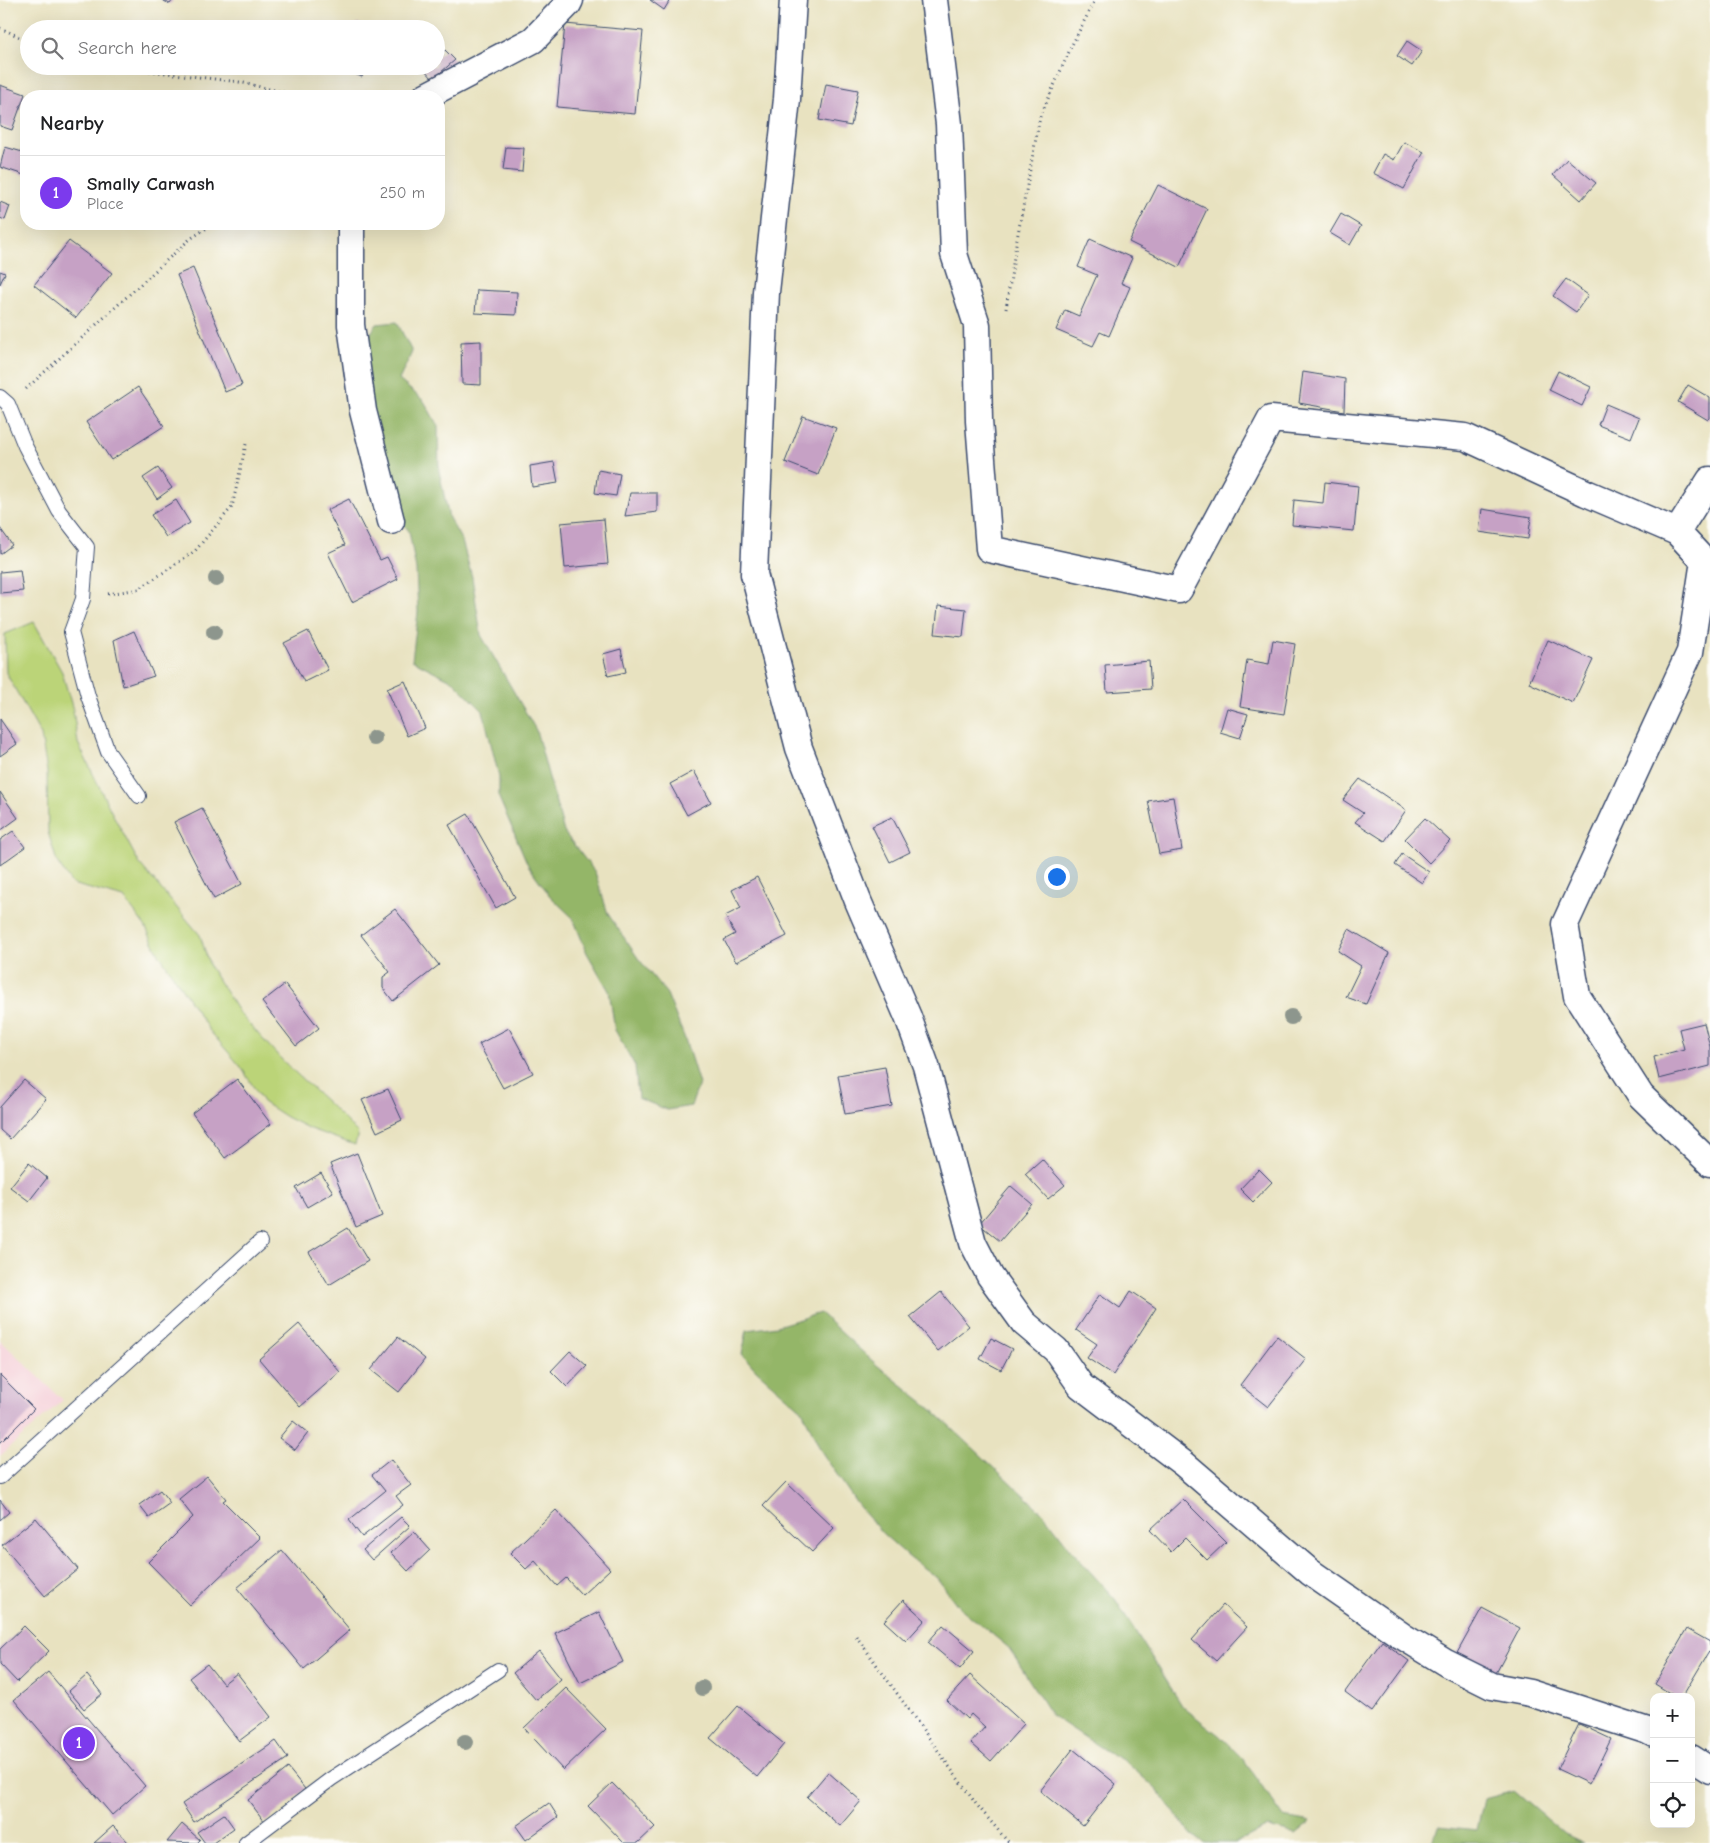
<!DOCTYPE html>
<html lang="en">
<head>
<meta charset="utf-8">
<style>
	body { margin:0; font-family:"Comic Neue",sans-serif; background:#f6f6f6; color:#202124 }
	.controls { position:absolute; right:15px; bottom:15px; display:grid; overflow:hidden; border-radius:10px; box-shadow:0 5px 20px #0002 }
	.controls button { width:45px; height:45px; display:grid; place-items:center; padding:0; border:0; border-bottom:1px solid #e0e0e0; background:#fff; color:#202124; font:25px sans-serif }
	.you { position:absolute; left:1056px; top:876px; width:18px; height:18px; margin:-12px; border:4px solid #fff; border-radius:50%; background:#1a73e8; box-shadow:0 0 0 8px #1a73e833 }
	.badge { display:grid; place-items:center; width:32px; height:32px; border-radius:50%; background:#7c3aed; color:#fff; font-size:16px; font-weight:700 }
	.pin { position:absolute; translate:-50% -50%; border:2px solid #fff; box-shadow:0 1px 5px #0006 }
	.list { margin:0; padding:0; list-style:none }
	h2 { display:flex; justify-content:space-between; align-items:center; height:65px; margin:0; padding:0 20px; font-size:21px }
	h2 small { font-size:16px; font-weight:400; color:#757577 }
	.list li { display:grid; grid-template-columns:32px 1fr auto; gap:15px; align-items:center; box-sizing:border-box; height:75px; padding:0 20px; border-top:1px solid #e0e0e0 }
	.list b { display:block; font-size:19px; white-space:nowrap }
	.list p { margin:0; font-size:16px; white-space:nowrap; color:#757577 }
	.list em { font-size:16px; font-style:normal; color:#757577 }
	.icon { flex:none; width:28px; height:28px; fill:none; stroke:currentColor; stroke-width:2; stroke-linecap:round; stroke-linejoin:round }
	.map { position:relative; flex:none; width:1710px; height:1843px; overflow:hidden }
	.search { position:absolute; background:#fff; box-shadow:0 5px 20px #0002; left:20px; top:20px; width:425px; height:55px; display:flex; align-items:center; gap:12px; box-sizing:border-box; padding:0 18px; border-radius:28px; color:#757577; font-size:19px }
	.panel { position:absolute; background:#fff; box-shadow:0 5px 20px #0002; left:20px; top:90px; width:425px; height:140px; border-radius:20px }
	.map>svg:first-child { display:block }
	.built { fill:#f5cfd9 }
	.green { fill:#bbd478; stroke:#6b826b }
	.forest { fill:#94b668; stroke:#587263 }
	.building { fill:#c6a1c5 }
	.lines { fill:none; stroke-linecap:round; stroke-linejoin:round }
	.lane-casing { stroke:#3a4a6d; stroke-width:16 }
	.street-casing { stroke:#3a4a6d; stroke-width:29 }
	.path { stroke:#3a4a6d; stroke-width:3; stroke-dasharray:1 4; stroke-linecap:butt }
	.lane { stroke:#fff; stroke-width:14 }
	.street { stroke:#fff; stroke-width:26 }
	.tree { fill:#8d968d }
</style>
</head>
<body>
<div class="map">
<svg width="1710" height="1843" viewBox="0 0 1710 1843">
	<rect width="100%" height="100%" fill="#fdfcf7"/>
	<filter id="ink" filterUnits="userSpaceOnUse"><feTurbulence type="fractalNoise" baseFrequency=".02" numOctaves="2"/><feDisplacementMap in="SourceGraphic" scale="10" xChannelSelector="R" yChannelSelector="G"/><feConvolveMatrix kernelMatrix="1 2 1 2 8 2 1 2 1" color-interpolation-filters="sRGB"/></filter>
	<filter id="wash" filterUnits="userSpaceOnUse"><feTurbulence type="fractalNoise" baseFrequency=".0096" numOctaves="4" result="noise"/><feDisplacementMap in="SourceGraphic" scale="20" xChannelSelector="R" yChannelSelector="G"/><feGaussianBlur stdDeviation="1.12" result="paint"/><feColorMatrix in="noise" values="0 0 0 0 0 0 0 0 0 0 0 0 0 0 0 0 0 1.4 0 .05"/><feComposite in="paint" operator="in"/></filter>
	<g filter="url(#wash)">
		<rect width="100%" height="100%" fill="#e8e2c0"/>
		<!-- built -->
		<path class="built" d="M0,1340L63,1400L0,1456Z"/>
		<!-- green -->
		<path class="green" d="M34,622L62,672L73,710L78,743L111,811L139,863L200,935L210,967L239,1013L283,1061L331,1106L358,1133L355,1145L310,1129L286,1117L263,1102L241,1067L209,1030L159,954L145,926L124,898L72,884L57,862L48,832L47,771L41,735L6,673L5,634Z"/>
		<!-- forest -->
		<path class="forest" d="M397,322L412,352L399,380L424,401L438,426L439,471L449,518L462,541L472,577L481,635L536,730L564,832L595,872L608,914L638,958L667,994L685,1039L699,1084L691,1106L667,1110L638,1098L635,1066L615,1030L609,991L587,953L573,918L550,896L528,865L499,798V777L483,711L453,681L412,660L418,612L416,570L409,531L387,505L356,354L377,324Z
			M820,1313L878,1366L926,1404L1044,1514L1077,1557L1115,1599L1183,1707L1220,1736L1242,1758L1284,1817L1311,1822L1296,1834L1268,1827L1234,1843H1205L1192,1835L1157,1790L1126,1762L1104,1750L1051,1715L1009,1648L958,1606L937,1578L910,1558L882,1533L857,1504L821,1451L802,1410L756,1370L742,1354L747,1330L777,1326Z
			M1514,1791L1565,1834L1584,1843H1433L1438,1826L1477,1830L1484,1799Z"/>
		<g id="blocks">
			<!-- building -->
			<path class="building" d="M162,0H173L170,4Z
				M650,0H670L664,10Z
				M357,23L371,28V29H355Z
				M565,24L643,31L635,114L557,107Z
				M1407,41L1422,51L1412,66L1397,56Z
				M445,50L455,60L433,79L424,69L427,66H436V58Z
				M340,66H366L362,77L340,68Z
				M826,84L858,90L851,126L819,120Z
				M0,85L25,94L12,130L0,126Z
				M1404,142L1424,152L1404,189L1373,173L1383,154L1394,160Z
				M5,147L26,153V166L24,175L0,167Z
				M506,147L524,148L522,172L503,170Z
				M1567,159L1596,183L1581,200L1553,175Z
				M1158,185L1207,209L1179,267L1129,242Z
				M0,202L10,206L5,220L0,218Z
				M1341,214L1361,226L1350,245L1330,233Z
				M1090,239L1132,258L1121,283L1130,287L1109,336L1100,332L1093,346L1056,330L1065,310L1079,316L1097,275L1078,267Z
				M69,241L112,273L76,318L34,285Z
				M193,268L242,385L225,392L177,275Z
				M0,271L5,273L0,284Z
				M1566,279L1588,295L1576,312L1553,296Z
				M477,290L517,292L516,315L475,313Z
				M481,341V385L462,384L461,342Z
				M1558,371L1591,387L1582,406L1549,390Z
				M1303,372L1345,379L1344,411L1299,403Z
				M1688,385L1710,398V418L1708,420L1678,402Z
				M138,387L164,426L111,460L86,422Z
				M1606,404L1639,418L1631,438L1598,425Z
				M803,416L836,428L818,475L785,462Z
				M554,462L558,483L532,487L530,466Z
				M158,468L172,488L157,499L143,478Z
				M598,470L620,474L616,496L595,493Z
				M1325,482L1358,486L1354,531L1292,525L1294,500L1323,503Z
				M630,493H657V512L625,516Z
				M349,499L380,560L387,557L398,579L352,602L328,553L345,545L327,510Z
				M176,500L190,523L166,537L151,515Z
				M1482,509L1531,517L1528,539L1479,532Z
				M604,519L608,564L565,568L561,523Z
				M0,528L12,545L0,554Z
				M20,570L23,591L0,593V572Z
				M938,606L966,609L963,637L935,634Z
				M134,631L154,676L123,686L114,640Z
				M308,631L328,670L304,682L284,643Z
				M1273,640L1295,644L1284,714L1240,707L1247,660L1269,664Z
				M1548,640L1593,660L1573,703L1529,683Z
				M621,649L626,672L608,676L603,654Z
				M1149,661L1151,689L1107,692L1105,665Z
				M405,681L425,728L407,736L387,689Z
				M1227,708L1248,714L1240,738L1220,732Z
				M0,719L17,744L0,756Z
				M694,771L711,802L687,815L670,784Z
				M1360,779L1406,810L1385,841L1355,822L1363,813L1343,800Z
				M0,792L18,818L0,831Z
				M1173,797L1182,850L1159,854L1148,801Z
				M202,808L242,884L214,899L174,822Z
				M468,814L515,897L496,908L449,825Z
				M892,817L910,852L890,862L872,826Z
				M1425,818L1450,841L1429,863L1405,839Z
				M13,831L25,847L0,865V840Z
				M1402,854L1429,872L1422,883L1395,865Z
				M757,877L787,936L736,962L724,940L735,934L725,916L741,908L732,890Z
				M395,909L439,965L393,1001L383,988V977L390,972L361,935Z
				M1349,929L1389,953L1366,1004L1346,997L1361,966L1338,951Z
				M285,984L319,1028L296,1046L262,1002Z
				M1704,1023L1710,1047V1066L1659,1079L1654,1057L1684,1049L1679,1029Z
				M509,1028L533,1073L503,1088L479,1044Z
				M885,1067L892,1106L845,1114L838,1075Z
				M237,1079L271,1124L225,1158L192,1113Z
				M24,1080L46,1099L10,1139L0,1130V1107Z
				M388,1089L402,1120L377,1132L362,1100Z
				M357,1153L382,1216L356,1227L330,1164Z
				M1042,1159L1065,1185L1048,1199L1025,1174Z
				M29,1163L47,1178L29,1201L10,1187Z
				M1259,1169L1272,1182L1253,1202L1240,1189Z
				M321,1173L333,1192L307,1207L296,1188Z
				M1011,1186L1032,1204L1000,1241L979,1224Z
				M348,1228L368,1261L329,1285L309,1252Z
				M1131,1291L1156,1308L1113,1375L1087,1358L1097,1344L1076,1330L1100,1294L1120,1308Z
				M941,1292L969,1326L938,1351L910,1317Z
				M299,1324L340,1372L300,1407L259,1359Z
				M1277,1336L1306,1359L1268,1407L1240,1385Z
				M398,1337L425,1359L399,1392L371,1370Z
				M991,1338L1012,1349L1001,1370L980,1359Z
				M570,1351L587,1366L567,1387L551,1371Z
				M0,1375L34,1409L0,1443Z
				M293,1421L308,1433L295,1450L279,1438Z
				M391,1460L411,1485L396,1496L403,1505L362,1537L349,1520L385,1491L372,1475Z
				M207,1476L226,1499L223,1501L260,1538L190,1605L148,1562L193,1517L179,1499Z
				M786,1482L834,1528L812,1552L763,1506Z
				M160,1490L170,1503L149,1518L139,1505Z
				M1183,1499L1226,1542L1207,1560L1185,1538L1171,1552L1150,1530Z
				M0,1500L9,1512L0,1520Z
				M556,1510L610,1569L582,1595L566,1578L557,1586L535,1561L526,1569L510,1553Z
				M401,1517L410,1526L372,1560L363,1550Z
				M36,1518L78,1569L45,1596L2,1545Z
				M414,1532L430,1550L408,1571L391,1553Z
				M282,1550L350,1630L304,1669L237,1588Z
				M903,1600L925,1620L906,1641L884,1621Z
				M1223,1605L1247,1627L1216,1661L1192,1640Z
				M1482,1608L1520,1628L1495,1675L1456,1655Z
				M599,1612L623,1662L580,1683L555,1633Z
				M943,1625L974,1651L960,1669L928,1642Z
				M24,1626L49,1651L17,1682L0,1664V1649Z
				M1687,1629L1710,1642V1650L1682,1697H1676L1655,1684Z
				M1382,1641L1409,1661L1372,1712L1345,1692Z
				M539,1651L561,1679L536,1700L513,1673Z
				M207,1664L223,1684L237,1673L271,1717L239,1741L189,1678Z
				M48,1672L145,1786L112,1815L14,1700Z
				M87,1675L102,1694L84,1709L69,1691Z
				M970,1675L1024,1724L991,1761L971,1743L985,1727L971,1714L967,1719L947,1700Z
				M566,1688L606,1729L563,1770L524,1728Z
				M738,1706L784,1744L757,1777L710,1738Z
				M1579,1724L1611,1739L1589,1784L1557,1769Z
				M276,1741L288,1758L194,1822L182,1804Z
				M1073,1749L1116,1784L1083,1826L1040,1791Z
				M288,1768L305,1789L265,1822L248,1800Z
				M828,1772L861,1801L840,1826L807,1797Z
				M612,1783L655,1827L638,1843H624L588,1806Z
				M549,1803L558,1817L526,1840L516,1826Z
				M224,1814L234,1828L213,1843H205L197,1832Z
				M182,1824L200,1840L197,1843L167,1842Z
				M113,1826L129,1843H94Z"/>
		</g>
	</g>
	<g filter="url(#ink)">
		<use href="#blocks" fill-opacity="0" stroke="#3a4a6d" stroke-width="1"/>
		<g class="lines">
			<defs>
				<path id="lane" d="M0,397L8,404L25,446L59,511L87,547L83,599L71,632L88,696L108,752L139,796
					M0,1477L260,1242
					M246,1843L331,1779L498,1670"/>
				<path id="street" d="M793,0L787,99L766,292L754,574L799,748L858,901L908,1017L926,1066L973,1243L990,1276L1024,1323L1056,1350L1081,1386L1184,1464L1310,1572L1402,1636L1446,1663L1492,1686L1530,1693L1648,1731L1654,1734
					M934,0L949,124L954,254L977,325L979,421L989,549L1179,590L1271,419L1465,437L1586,493L1677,532L1704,561L1690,652L1565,924L1577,996L1641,1096L1710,1163
					M426,96L533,40L568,4L570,0
					M351,224V325L363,411L391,521
					M1677,532L1710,480
					M1691,1758L1710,1770"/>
			</defs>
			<!-- lane casing -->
			<use href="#lane" class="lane-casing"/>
			<!-- street casing -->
			<use href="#street" class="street-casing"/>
			<!-- path -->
			<path class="path" d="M0,28L29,41
				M125,66L142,70L239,82L300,96
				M1006,309L1016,244L1040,117L1072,45L1095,0
				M26,389L190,239L213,224
				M108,594L139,589L195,551L232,507L246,444
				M856,1636L976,1804L1009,1843"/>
			<!-- lane -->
			<use href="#lane" class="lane"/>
			<!-- street -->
			<use href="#street" class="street"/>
		</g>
		<!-- trees -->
		<g class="tree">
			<circle cx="216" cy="579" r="8"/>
			<circle cx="214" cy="632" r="8"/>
			<circle cx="374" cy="738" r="8"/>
			<circle cx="1291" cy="1017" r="8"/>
			<circle cx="702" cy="1688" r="8"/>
			<circle cx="465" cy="1742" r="8"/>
		</g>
	</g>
</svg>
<div class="controls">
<button>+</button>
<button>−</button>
<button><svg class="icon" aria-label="locate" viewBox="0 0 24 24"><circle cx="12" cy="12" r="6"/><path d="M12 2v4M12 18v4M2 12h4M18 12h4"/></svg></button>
</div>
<div class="you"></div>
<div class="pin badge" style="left:79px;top:1743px">1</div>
<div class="search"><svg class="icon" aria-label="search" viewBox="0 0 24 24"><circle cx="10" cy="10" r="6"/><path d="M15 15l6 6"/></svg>Search here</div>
<section class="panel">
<h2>Nearby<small></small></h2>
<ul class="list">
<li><span class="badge">1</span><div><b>Smally Carwash</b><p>Place</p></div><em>250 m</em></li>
</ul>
</section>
</div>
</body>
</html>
